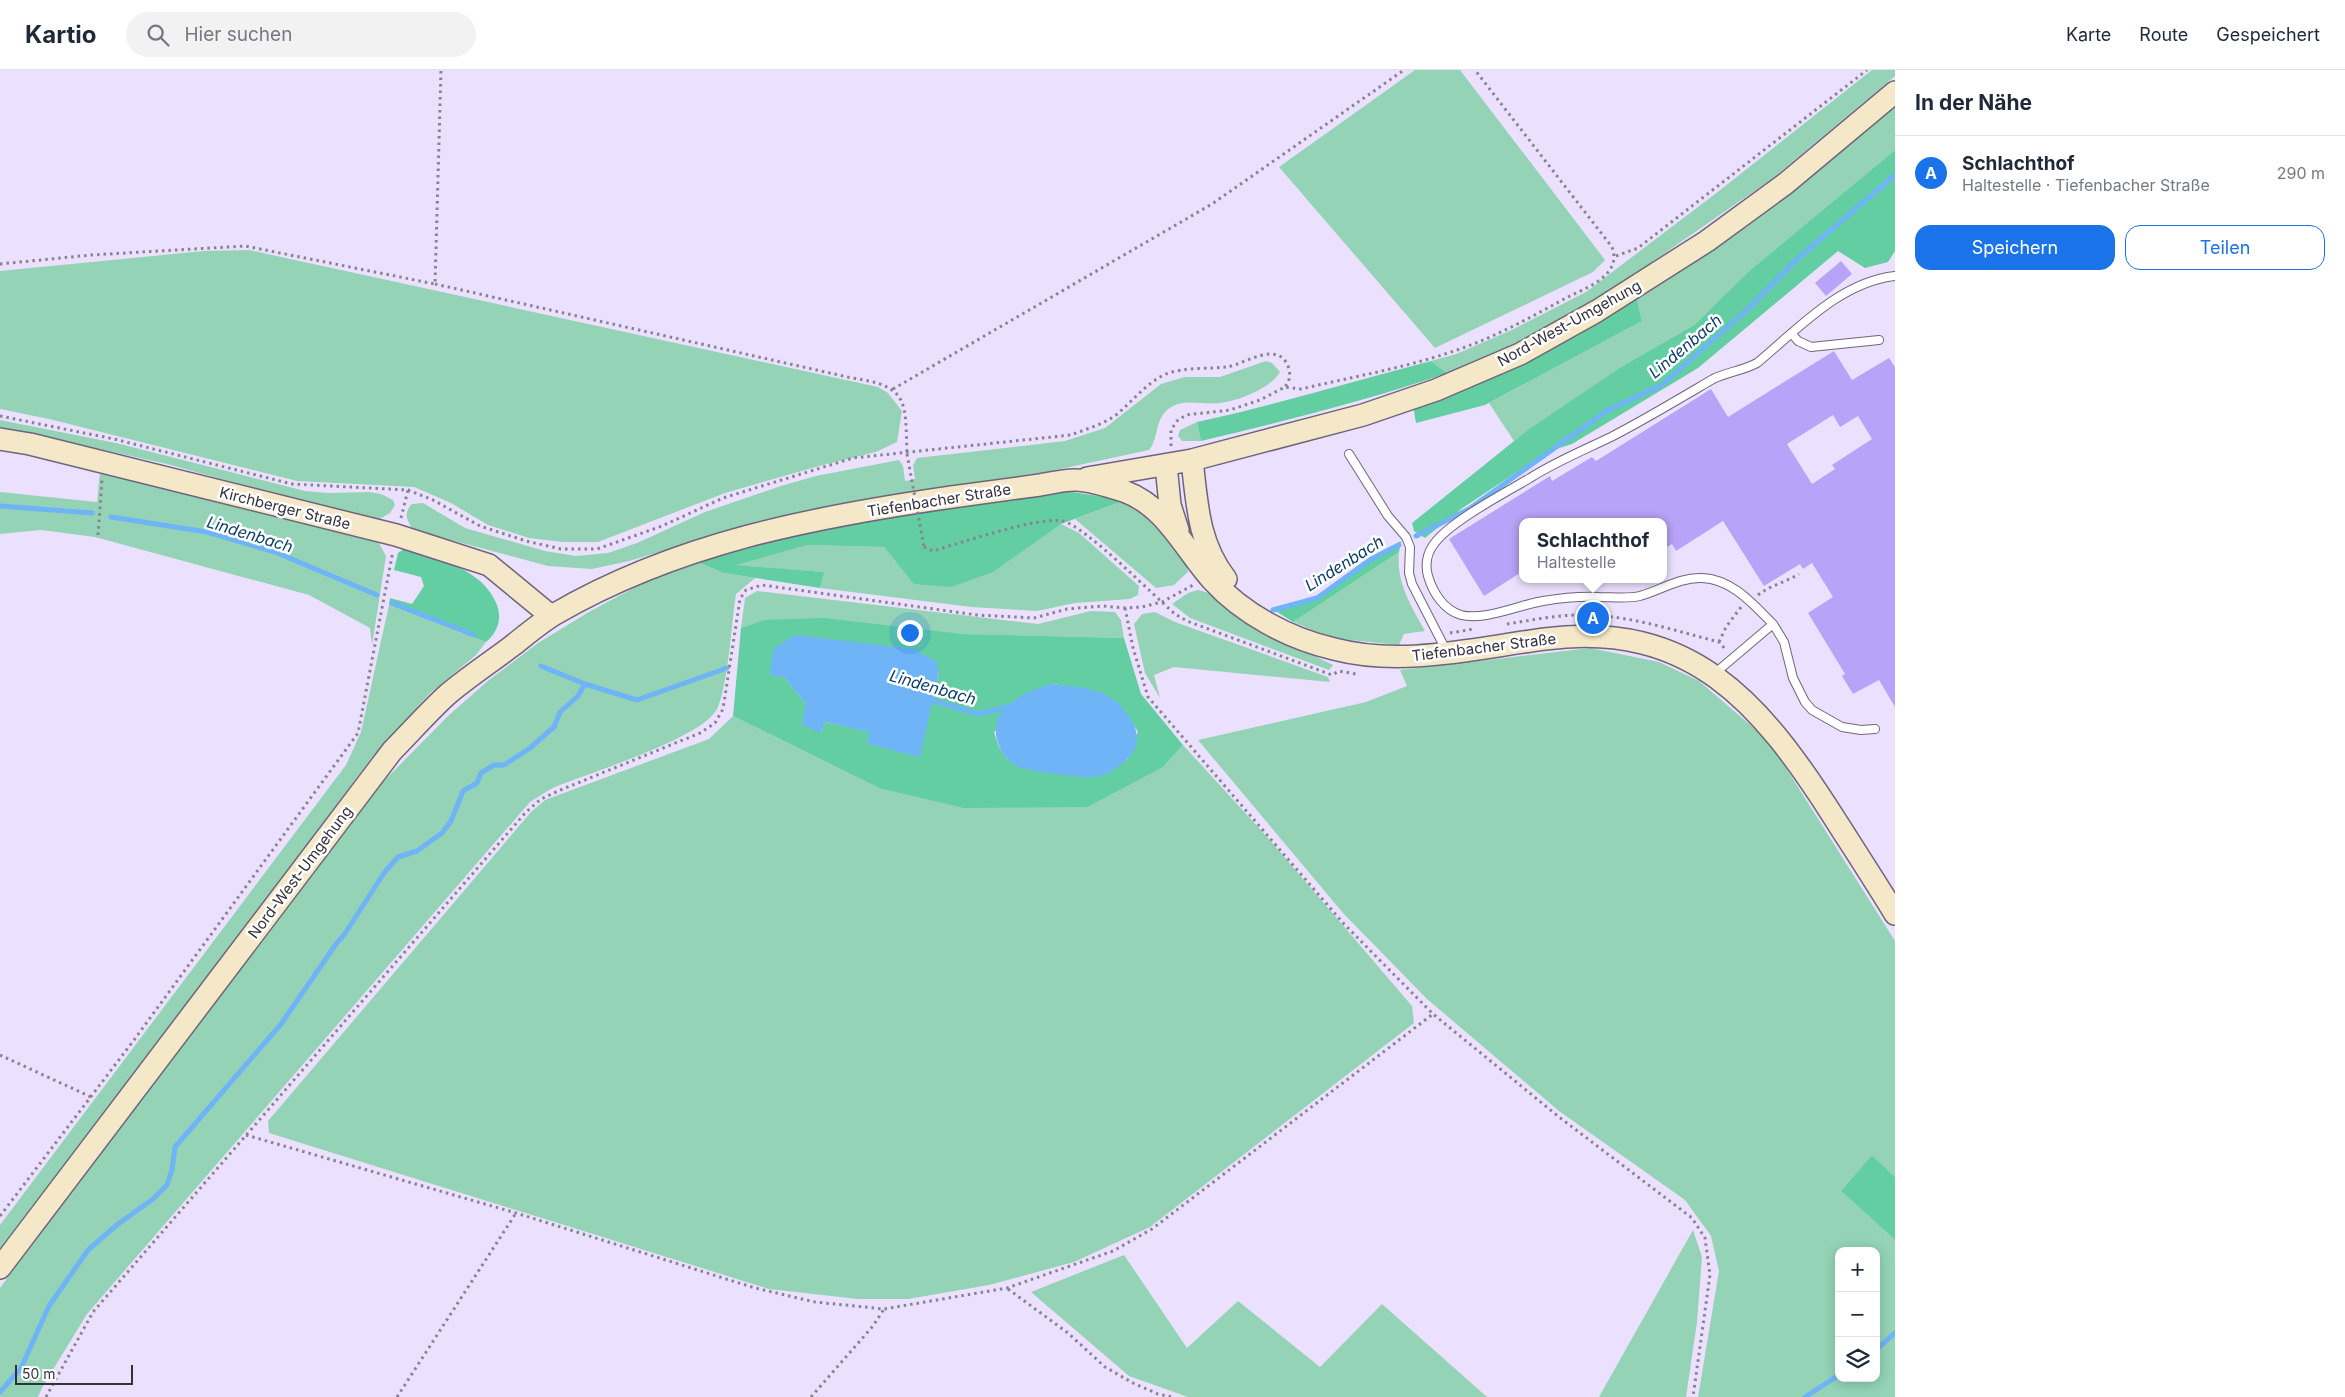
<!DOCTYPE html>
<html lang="de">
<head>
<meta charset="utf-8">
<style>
	body { margin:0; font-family:Inter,sans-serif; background:#f2f2f3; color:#1f2937 }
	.controls { position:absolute; right:15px; bottom:15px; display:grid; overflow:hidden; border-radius:10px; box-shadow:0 2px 12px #0003 }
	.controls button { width:45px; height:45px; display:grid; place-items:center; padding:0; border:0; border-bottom:1px solid #e0e1e3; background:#fff; color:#1f2937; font:25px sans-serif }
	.scale { position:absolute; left:15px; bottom:12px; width:118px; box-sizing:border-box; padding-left:5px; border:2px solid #34303b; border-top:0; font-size:14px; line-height:18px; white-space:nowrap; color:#34303b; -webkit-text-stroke:4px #fff; paint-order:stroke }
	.you { position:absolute; left:909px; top:562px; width:18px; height:18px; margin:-12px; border:4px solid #fff; border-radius:50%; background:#1a73e8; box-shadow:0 0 0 8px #1a73e833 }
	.badge { display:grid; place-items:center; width:32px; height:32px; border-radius:50%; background:#1a73e8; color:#fff; font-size:16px; font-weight:700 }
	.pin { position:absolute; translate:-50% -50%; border:2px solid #fff; box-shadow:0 1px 5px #0006 }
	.popup { position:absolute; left:1519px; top:448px; width:148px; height:65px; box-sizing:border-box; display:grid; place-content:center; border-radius:10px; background:#fff; filter:drop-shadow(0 1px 4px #0005); font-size:16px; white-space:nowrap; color:#747a83 }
	.popup b { font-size:19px; color:#1f2937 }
	.popup::after { content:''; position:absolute; left:50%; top:100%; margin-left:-10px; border:10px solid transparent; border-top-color:#fff }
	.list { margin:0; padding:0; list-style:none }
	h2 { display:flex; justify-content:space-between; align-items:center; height:65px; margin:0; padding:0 20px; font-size:21px }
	h2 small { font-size:16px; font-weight:400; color:#747a83 }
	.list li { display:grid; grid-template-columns:32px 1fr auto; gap:15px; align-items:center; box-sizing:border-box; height:75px; padding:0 20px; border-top:1px solid #e0e1e3 }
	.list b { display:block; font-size:19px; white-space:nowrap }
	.list p { margin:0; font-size:16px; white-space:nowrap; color:#747a83 }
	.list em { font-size:16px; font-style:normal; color:#747a83 }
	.actions { display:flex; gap:10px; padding:15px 20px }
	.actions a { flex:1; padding:11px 0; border:1px solid #1a73e8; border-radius:15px; text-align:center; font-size:18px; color:#1a73e8 }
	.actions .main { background:#1a73e8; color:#fff }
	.icon { flex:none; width:28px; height:28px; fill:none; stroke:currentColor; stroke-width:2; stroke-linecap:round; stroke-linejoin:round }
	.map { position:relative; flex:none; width:1895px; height:1327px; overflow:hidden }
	header { display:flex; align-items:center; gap:30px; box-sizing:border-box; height:70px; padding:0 25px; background:#fff; border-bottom:1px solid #e0e1e3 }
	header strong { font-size:24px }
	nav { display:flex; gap:28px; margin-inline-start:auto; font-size:18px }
	.search { width:350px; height:45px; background:#f2f2f3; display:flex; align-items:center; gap:12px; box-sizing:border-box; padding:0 18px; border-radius:28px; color:#747a83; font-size:19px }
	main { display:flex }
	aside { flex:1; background:#fff }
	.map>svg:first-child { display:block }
	.green { fill:#94d3b6; fill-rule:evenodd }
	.forest { fill:#62cea2; fill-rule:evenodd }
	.water { fill:#6eb4f6 }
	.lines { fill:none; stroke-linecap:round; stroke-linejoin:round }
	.stream { stroke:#6eb4f6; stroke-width:5 }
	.building { fill:#b7a3f7; fill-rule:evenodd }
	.lane-casing { stroke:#6e657d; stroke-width:10 }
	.secondary-casing { stroke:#6e657d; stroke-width:24 }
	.path { stroke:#888295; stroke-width:3; stroke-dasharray:2.5 4; stroke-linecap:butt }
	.lane { stroke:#fff; stroke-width:8 }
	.secondary { stroke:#f5e8c8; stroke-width:21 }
	.path-bridge { stroke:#888295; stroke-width:3; stroke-dasharray:2.5 4; stroke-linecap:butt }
	.labels { text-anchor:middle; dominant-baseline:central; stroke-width:5; stroke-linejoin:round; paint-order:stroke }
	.street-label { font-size:15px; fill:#34303b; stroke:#fff }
	.water-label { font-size:16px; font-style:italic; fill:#083e68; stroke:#fff }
</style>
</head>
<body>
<header>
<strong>Kartio</strong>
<div class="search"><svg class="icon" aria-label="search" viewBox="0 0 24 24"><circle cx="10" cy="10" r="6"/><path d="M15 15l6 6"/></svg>Hier suchen</div>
<nav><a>Karte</a><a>Route</a><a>Gespeichert</a></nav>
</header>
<main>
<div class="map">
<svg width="1895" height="1327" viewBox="0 0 1895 1327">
	<rect width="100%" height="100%" fill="#ebe1fe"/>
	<!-- green -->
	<path class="green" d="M1415,0H1460L1605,190L1593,202L1435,278L1279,97Z
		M1872,0H1895V6L1773,108L1590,235L1511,276L1447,303L1431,291L1456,284L1512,260L1586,222L1719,121Z
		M1895,34V80L1748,202L1694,255L1621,297L1514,371L1489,333L1642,251L1636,226Z
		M249,180L878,317L888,323L902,341L897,372L876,382L819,396L725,423L598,472H563L529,468L488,455L451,433L414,417L297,411L49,349L0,339V201L204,181Z
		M1266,291L1272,293L1280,302C1271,318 1239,331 1220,333C1201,336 1181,326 1165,342C1155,353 1158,370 1149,380L1023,407L775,448L629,491L592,499L548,496L413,460C407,450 403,443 412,434L423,433L465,458L545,481L576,486L608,483L637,473L705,442L781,416L816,406L899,390L903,396L905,411L915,409L913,395L917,388L1065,371L1105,358L1161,314L1185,307H1220Z
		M0,350L116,373L305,421L329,423L369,422L381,424L393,430L395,435L390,443L378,450L347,444L167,394L0,357Z
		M1197,352L1201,371H1182L1178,366L1180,360Z
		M100,402L379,473L386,486L372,575L370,558L309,525L95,467L41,460L0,464V422L97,432Z
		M1123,431L1146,441L1184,487L1188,502L1174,515L1156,518L1075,449Z
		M1061,454L1079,463L1139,516L1138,525L1130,529L1075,533L1037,541L971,537L820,518L823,502L734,495L808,475L884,477L914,513L1046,464Z
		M1399,482C1396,513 1411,535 1425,561L1404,564L1399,575L1332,568L1293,552Z
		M698,492L723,503L755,508L736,524C731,556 729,608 718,637C706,668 587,703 553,718C545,722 538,727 530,732L87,1244L43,1316L38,1327H0V1218L374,721L449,645L489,610L538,573L589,542L654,507Z
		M1198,520L1213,524L1298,578L1333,595L1329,600L1190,548L1172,534L1188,523Z
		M757,521L1038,554L1091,541L1115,542L1121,550L1124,568L963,564L763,550L741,558L745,528Z
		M389,535L486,572L476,585L429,624L372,687L0,1185V1155L346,695L361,662Z
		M1155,542L1175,552L1328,607L1330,612L1174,597L1154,605L1160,628L1145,603L1134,554L1142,544Z
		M1590,578L1659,592L1699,611L1769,671L1895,871V1107L1872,1085L1841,1121L1895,1170V1327H1698L1719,1201L1711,1166L1685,1130L1559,1041L1427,929L1343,843L1198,670L1366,632L1407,616L1400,600ZM1839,1181H1876V1308H1839Z
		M733,646L879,718L1163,697L1183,675L1268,768L1412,936L1414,953L1150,1157L1074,1192L989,1215L908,1229H858L769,1219L269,1063L268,1051L531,742L545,730L709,669Z
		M1693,1160L1702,1187L1697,1252L1686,1327H1599Z
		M1124,1185L1187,1278L1238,1231L1320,1297L1382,1234L1487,1327H1188L1129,1306L1031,1222Z"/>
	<!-- forest -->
	<path class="forest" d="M1895,80V181L1888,192L1865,198L1838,181L1698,298L1572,374L1547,382L1461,439L1425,468L1414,461L1412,453L1528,360L1621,297L1694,255L1748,202Z
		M1636,226L1642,251L1485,335L1416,353L1413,335Z
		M1431,291L1447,303C1366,331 1284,351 1201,371L1197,352C1276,335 1353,311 1431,291Z
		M1047,422H1072L1118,429L1123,431L1061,454L993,502L951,517L914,514L884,477L808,475L736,495L824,502L820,518L723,503L698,492L810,462L921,441Z
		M1401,471L1399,482L1293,552L1271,538L1316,527L1368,488Z
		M404,479C437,489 483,498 497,535C502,549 498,562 486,572L389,535L390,528L412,534L424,516L421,507L394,500L398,483Z
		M824,548L963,564L1124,568L1141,624L1183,675L1163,697L1087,737L964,738L879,718L733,646L741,558L763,550ZM939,603L932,630L868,673L870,662L826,652L820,663L806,634L784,607ZM1051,614C1095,620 1115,619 1138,662L1128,689L1108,703L1086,707L1007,689L999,677L994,662Z
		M1872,1085L1895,1107V1170L1841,1121Z"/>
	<!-- water -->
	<path class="water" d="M795,565L912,579L936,591L939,602L920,687L868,674L869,662L826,652L820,663L802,654L806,634L784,607L770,605L773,579Z
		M1051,614C1069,616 1089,617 1106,625C1115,629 1122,637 1128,645C1147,671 1134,688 1110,702C1104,706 1091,708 1084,707C1071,706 1026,701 1017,696C1008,692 1001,682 998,673C986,639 1024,622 1051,614Z"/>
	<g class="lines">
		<!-- stream -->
		<path class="stream" d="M0,436L92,443
			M111,447L207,462L275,482L377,525
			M1416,466L1469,439L1608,340L1662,315L1747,240L1795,191L1895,105
			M392,533L474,565
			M1273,540L1317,528L1370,490L1399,475
			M541,596L585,614L637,630L727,598
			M927,629L979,644L1007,637H1013
			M1876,1280L1895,1263
			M0,1322L21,1298L49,1236L88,1180L118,1154L153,1129L167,1115L172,1100L175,1077L281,954L336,874L344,865L384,803L398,787L417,781L442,763L451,751L463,721L477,713L481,703L494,695H504L530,678L554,657L560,642L578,626L585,614
			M1805,1327L1839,1305"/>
	</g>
	<!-- building -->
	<path class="building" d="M1841,191L1852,204L1826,226L1815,213Z
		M1834,281L1852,310L1889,288L1895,297V637L1879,610L1853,624L1842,606L1845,604L1808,543L1833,527L1812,493L1803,499L1800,494L1764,516L1723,451L1676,481L1672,474L1663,479V452H1523V501L1484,526L1449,469L1550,406L1552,411L1592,387L1596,391L1711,319L1728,347ZM1833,345L1840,357L1858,346L1872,369L1832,395L1835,399L1812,414L1787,374Z"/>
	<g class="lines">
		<defs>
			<path id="lane" d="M1792,264L1798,271L1811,277L1879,270
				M1349,384L1388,446L1406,467L1410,477L1409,503L1412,514L1447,582
				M1773,554L1784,572L1793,608L1805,632L1812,640L1842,657L1861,660L1875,659
				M1714,604L1773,554C1753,534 1732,509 1702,508C1680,507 1661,520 1640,526C1627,529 1613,527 1599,527C1580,526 1561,528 1543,531C1519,535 1484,551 1461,545C1444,540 1433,523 1428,506C1425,495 1427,483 1434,474C1449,452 1505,423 1530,408C1555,392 1584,380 1611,367C1646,349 1679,329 1713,309C1727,302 1742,301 1757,293C1797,260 1840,212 1895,206"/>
			<path id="secondary" d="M0,369L30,374L396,465L489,495L551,546
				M1192,390C1197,433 1198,473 1226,509
				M1166,395L1170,435L1178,460
				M1087,408L1192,390L1363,345L1436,320L1520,284L1597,241L1707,171L1785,114L1895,22
				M0,1198L392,681C411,662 428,642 448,624C468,607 491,592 512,576C526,565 540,553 555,544C677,473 813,447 952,427C981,423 1010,419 1040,415C1051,413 1063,410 1075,410C1091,410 1111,417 1126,422C1166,437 1185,480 1212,510C1243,544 1288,568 1334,579C1403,597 1476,578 1545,569C1691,550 1761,633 1833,746C1854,779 1875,811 1895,844"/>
		</defs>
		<!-- lane casing -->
		<use href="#lane" class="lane-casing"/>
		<!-- secondary casing -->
		<use href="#secondary" class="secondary-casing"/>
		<!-- path -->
		<path class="path" d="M1616,186L1638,178L1867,0
			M0,194L91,185L245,176L435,214L441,0
			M435,214L852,308C910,316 905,332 907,384
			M893,319L1212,134L1404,0
			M0,346L114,369L292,414L408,420L433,430L480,456L526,471L561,479H597L662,456L723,428L853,388L1071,365C1086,359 1102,355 1116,345C1133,331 1146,313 1166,304C1184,297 1207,299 1227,297C1245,294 1277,270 1288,296C1291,305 1290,310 1285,317
			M1171,376V360L1177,351L1186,345L1230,340L1260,330L1285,317L1301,319C1352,307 1404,298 1454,281C1493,268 1528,249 1564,229C1585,218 1623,206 1612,177L1475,0
			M401,448L408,420
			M98,465L102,410
			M924,477L933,481C960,473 1040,446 1063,451C1086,457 1153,525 1175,544L1187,551L1332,605L1339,601L1356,604
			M1758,525C1771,515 1786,512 1799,504
			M1125,538L1133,578L1148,627L1344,854L1433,944L1559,1047L1692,1148L1705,1168L1710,1205L1693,1327
			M1507,554C1533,550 1560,544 1587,545C1632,546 1676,561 1719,572L1726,580
			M1450,563L1474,559
			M1719,572L1726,557L1741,537
			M0,985L91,1027
			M246,1065L516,1143L755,1218L815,1232L884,1239L1007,1218L1113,1181L1152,1159L1433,944
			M0,1146L134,970L358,663L393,481
			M1008,1219L1068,1263L1105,1297L1133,1313L1158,1324L1172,1327
			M46,1327L93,1242L526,742L541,729L558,721L700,663L715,653L723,639L740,529L746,520L762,515L977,545L1034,548L1067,539L1103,536L1125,538L1142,537L1162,532L1195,514
			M397,1327L516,1143
			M811,1327L873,1256L884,1239"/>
		<!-- lane -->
		<use href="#lane" class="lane"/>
		<!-- secondary -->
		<use href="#secondary" class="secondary"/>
		<!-- path-bridge -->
		<path class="path-bridge" d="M907,384L924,477"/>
	</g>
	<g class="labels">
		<!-- street labels -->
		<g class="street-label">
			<text transform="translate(1569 253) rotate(-29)">Nord-West-Umgehung</text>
			<text transform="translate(939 430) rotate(-9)">Tiefenbacher Straße</text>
			<text transform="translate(285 438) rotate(14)">Kirchberger Straße</text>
			<text transform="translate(1484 577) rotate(-7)">Tiefenbacher Straße</text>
			<text transform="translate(300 802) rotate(-53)">Nord-West-Umgehung</text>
		</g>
		<!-- water labels -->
		<g class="water-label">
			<text transform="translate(1685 276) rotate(-40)">Lindenbach</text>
			<text transform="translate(250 464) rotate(17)">Lindenbach</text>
			<text transform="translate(1344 493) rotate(-32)">Lindenbach</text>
			<text transform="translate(933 617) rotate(16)">Lindenbach</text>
		</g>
	</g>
</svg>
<div class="controls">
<button>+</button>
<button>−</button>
<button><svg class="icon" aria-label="layers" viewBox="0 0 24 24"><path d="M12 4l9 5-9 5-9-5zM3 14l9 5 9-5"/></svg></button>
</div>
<div class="scale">50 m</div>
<div class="you"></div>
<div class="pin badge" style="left:1593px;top:548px">A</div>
<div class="popup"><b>Schlachthof</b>Haltestelle</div>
</div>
<aside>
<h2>In der Nähe<small></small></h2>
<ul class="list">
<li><span class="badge">A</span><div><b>Schlachthof</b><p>Haltestelle · Tiefenbacher Straße</p></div><em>290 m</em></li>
</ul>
<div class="actions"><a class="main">Speichern</a><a>Teilen</a></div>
</aside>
</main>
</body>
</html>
